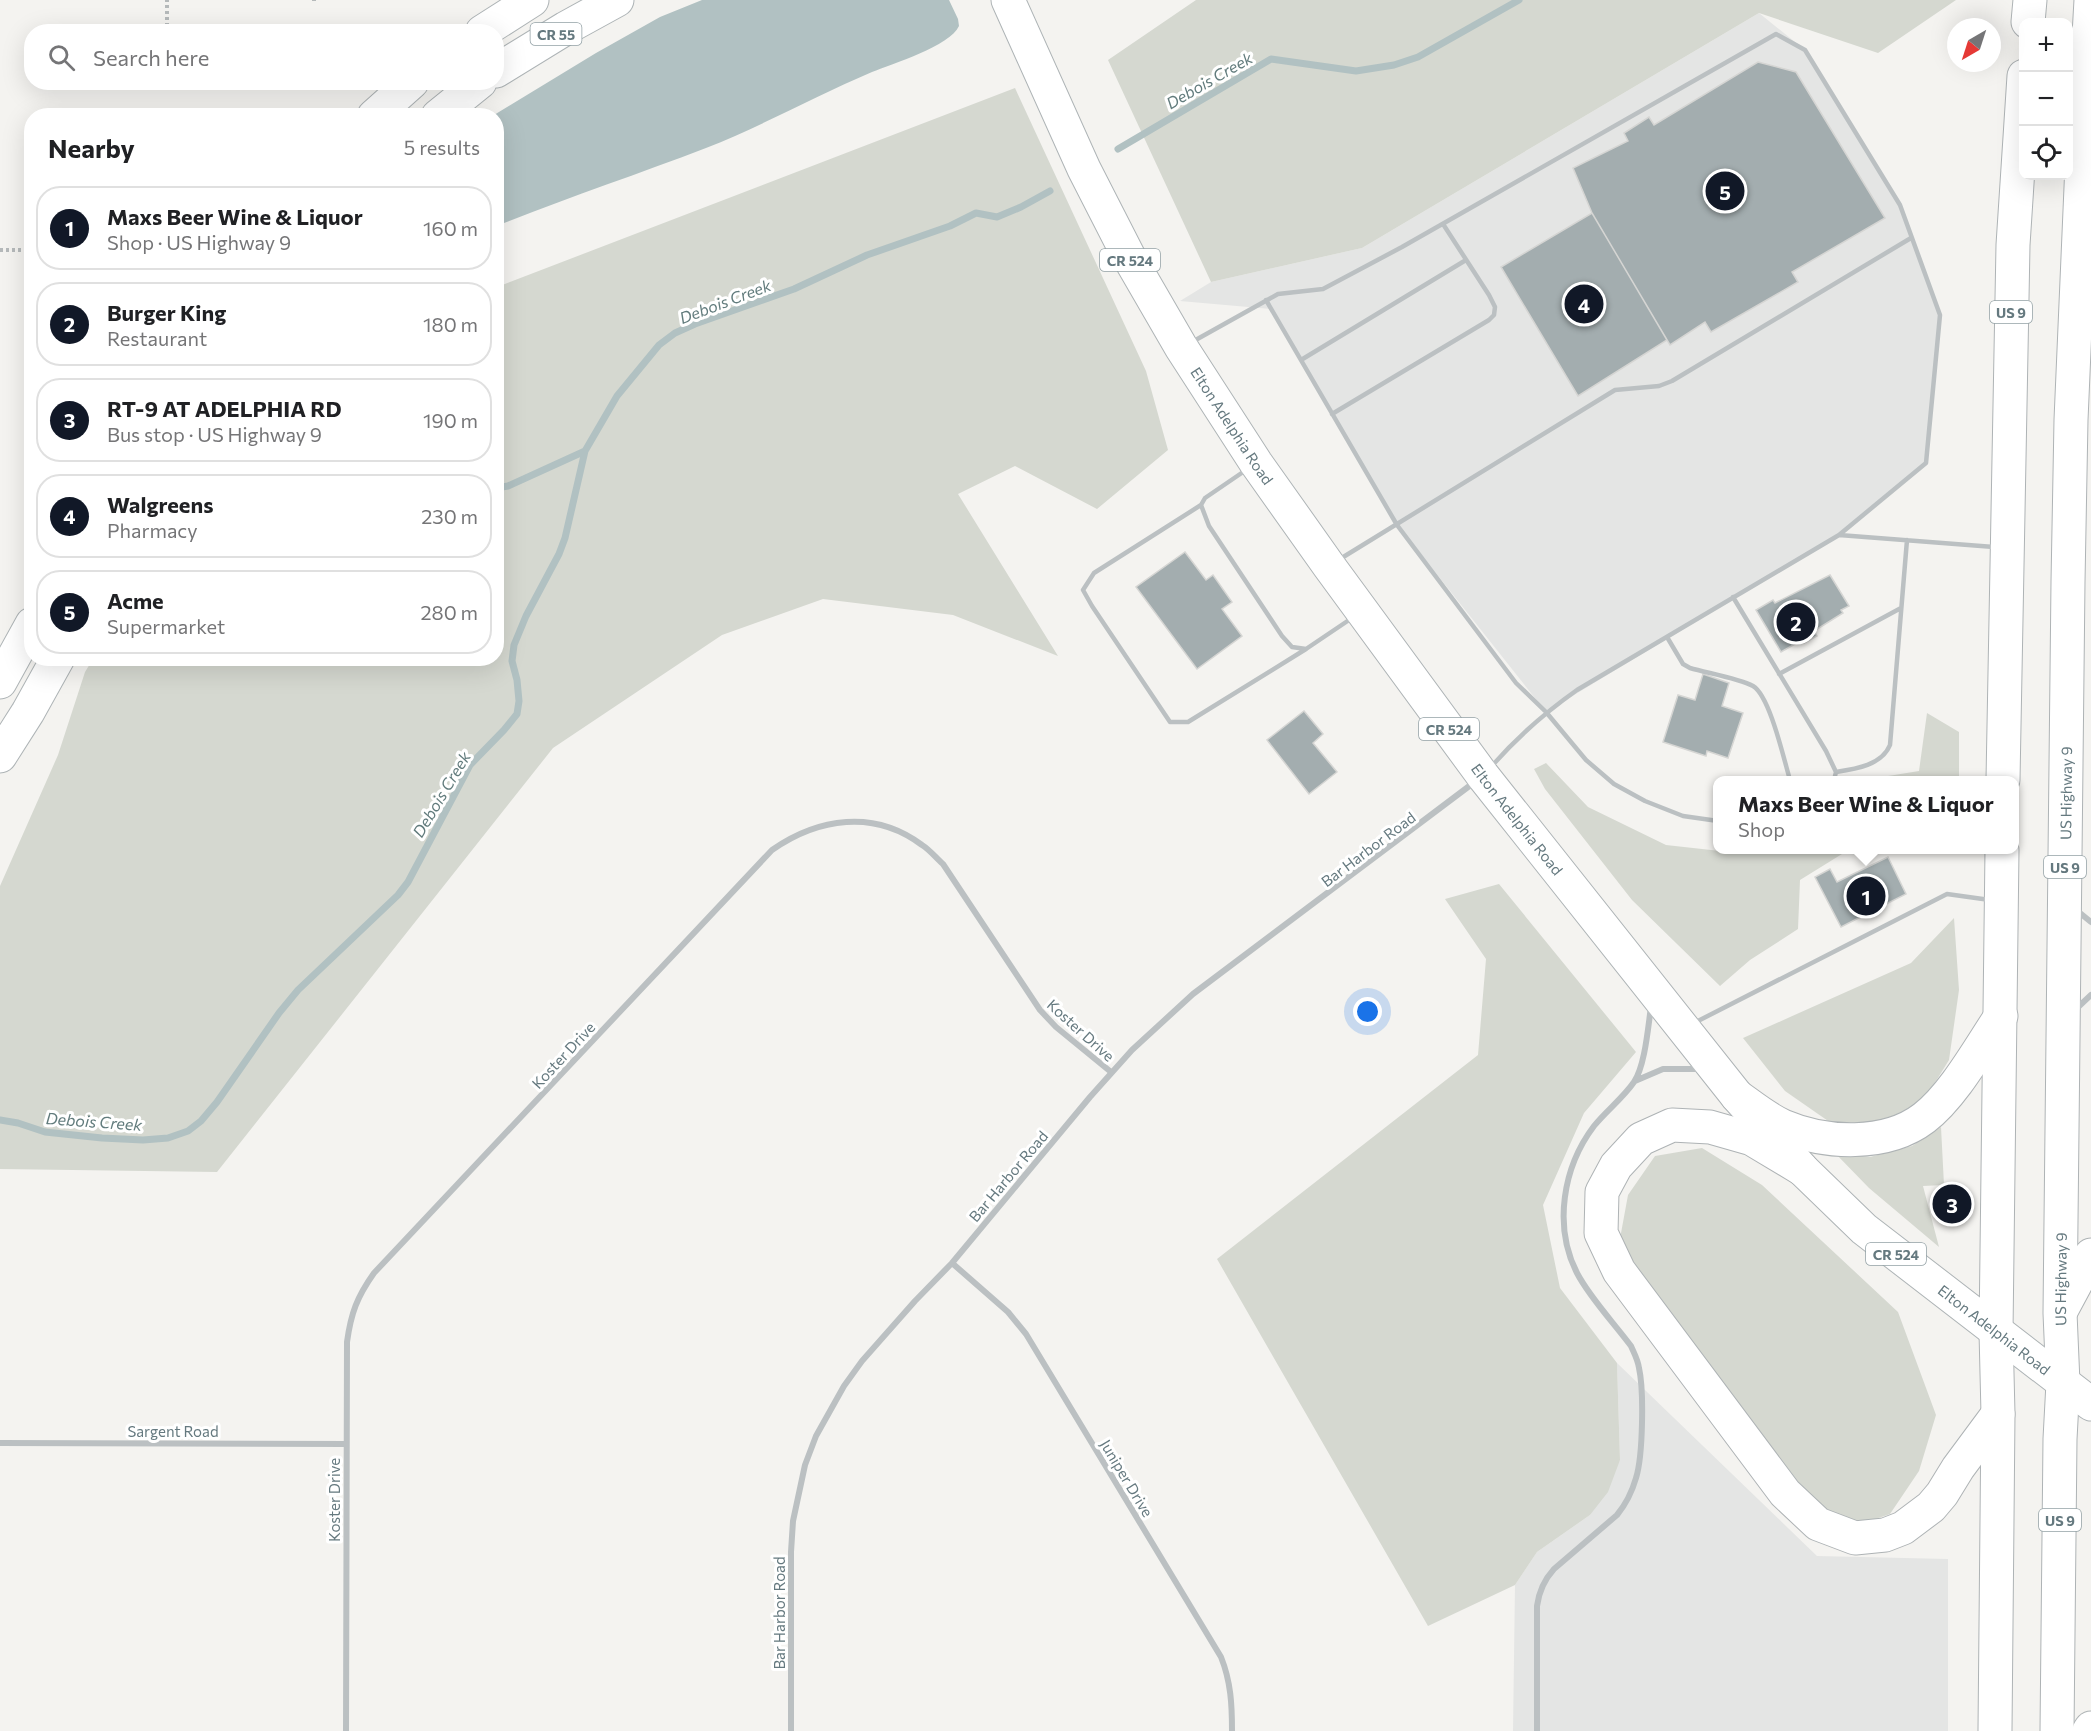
<!DOCTYPE html>
<html lang="en">
<head>
<meta charset="utf-8">
<style>
	body { margin:0; font-family:Commissioner,sans-serif; background:#f2f2f2; color:#202124 }
	.controls { position:absolute; right:18px; top:18px; display:grid; overflow:hidden; border-radius:12px; box-shadow:0 6px 24px #0002 }
	.controls button { width:54px; height:54px; display:grid; place-items:center; padding:0; border:0; border-bottom:2px solid #e0e0e0; background:#fff; color:#202124; font:30px sans-serif }
	.compass { position:absolute; left:1947px; top:18px; width:54px; height:54px; border-radius:50%; background:#fff; box-shadow:0 6px 24px #0002; rotate:219deg }
	.you { position:absolute; left:1368px; top:1012px; width:21px; height:21px; margin:-15px; border:4px solid #fff; border-radius:50%; background:#1a73e8; box-shadow:0 0 0 9px #1a73e833 }
	.badge { display:grid; place-items:center; width:39px; height:39px; border-radius:50%; background:#111827; color:#fff; font-size:20px; font-weight:700 }
	.pin { position:absolute; translate:-50% -50%; border:3px solid #fff; box-shadow:0 2px 6px #0006 }
	.popup { position:absolute; left:1713px; top:776px; width:306px; height:78px; box-sizing:border-box; display:grid; place-content:center; border-radius:12px; background:#fff; filter:drop-shadow(0 2px 4px #0005); font-size:20px; white-space:nowrap; color:#757577 }
	.popup b { font-size:22px; color:#202124 }
	.popup::after { content:''; position:absolute; left:50%; top:100%; margin-left:-12px; border:12px solid transparent; border-top-color:#fff }
	.list { margin:0; padding:0; list-style:none }
	h2 { display:flex; justify-content:space-between; align-items:center; height:78px; margin:0; padding:0 24px; font-size:26px }
	h2 small { font-size:20px; font-weight:400; color:#757577 }
	.list li { display:grid; grid-template-columns:39px 1fr auto; gap:18px; align-items:center; box-sizing:border-box; height:84px; margin:0 12px 12px; padding:0 12px; border:2px solid #e0e0e0; border-radius:24px }
	.list b { display:block; font-size:22px; white-space:nowrap }
	.list p { margin:0; font-size:20px; white-space:nowrap; color:#757577 }
	.list em { font-size:20px; font-style:normal; color:#757577 }
	.icon { flex:none; width:33px; height:33px; fill:none; stroke:currentColor; stroke-width:2; stroke-linecap:round; stroke-linejoin:round }
	.map { position:relative; flex:none; width:2091px; height:1731px; overflow:hidden }
	.search { position:absolute; background:#fff; box-shadow:0 6px 24px #0002; left:24px; top:24px; width:480px; height:66px; display:flex; align-items:center; gap:15px; box-sizing:border-box; padding:0 21px; border-radius:24px; color:#757577; font-size:22px }
	.panel { position:absolute; background:#fff; box-shadow:0 6px 24px #0002; left:24px; top:108px; width:480px; height:558px; border-radius:24px }
	.map>svg:first-child { display:block }
	.built { fill:#e4e5e4 }
	.green { fill:#d5d8d0 }
	.water { fill:#b1c1c2 }
	.lines { fill:none; stroke-linecap:round; stroke-linejoin:round }
	.stream { stroke:#b1c1c2; stroke-width:7 }
	.building { fill:#a3adaf; stroke:#d5d5d3; stroke-width:1.5 }
	.primary-casing { stroke:#aeb4b6; stroke-width:35 }
	.trunk-casing { stroke:#aeb3b5; stroke-width:35 }
	.path { stroke:#b5b9ba; stroke-width:4; stroke-dasharray:3 3; stroke-linecap:butt }
	.service { stroke:#bbc0c2; stroke-width:4.5 }
	.minor { stroke:#bbc0c2; stroke-width:6 }
	.primary { stroke:#fff; stroke-width:33 }
	.trunk { stroke:#fff; stroke-width:33 }
	.labels { text-anchor:middle; dominant-baseline:central; stroke-width:6; stroke-linejoin:round; paint-order:stroke }
	.shield { fill:#fff; stroke:#93a1a5; stroke-width:1.5 }
	.shield-label { font-size:14px; font-weight:bold; fill:#65797f }
	.street-label { font-size:15px; fill:#65797f; stroke:#fff }
	.water-label { font-size:16px; font-style:italic; fill:#617b7c; stroke:#fff }
</style>
</head>
<body>
<div class="map">
<svg width="2091" height="1731" viewBox="0 0 2091 1731">
	<rect width="100%" height="100%" fill="#f4f3f0"/>
	<!-- built -->
	<path class="built" d="M1759,13L1805,50L1900,205L1940,315L1926,463L1839,535L1546,712L1397,524L1271,309L1180,301L1211,282L1362,248Z
		M1617,1363L1817,1556L1948,1559V1731H1513L1515,1585L1537,1552L1590,1515L1620,1460Z"/>
	<!-- green -->
	<path class="green" d="M1196,0H1956L1878,53L1759,13L1362,248L1211,282L1108,60Z
		M1015,88L1146,371L1168,450L1097,509L1015,466L958,494L1058,656L953,615L823,599L722,635L553,748L217,1172L0,1169V886L58,755L85,672L93,659L496,658L497,287Z
		M1927,713L1959,732V780H1878L1882,777L1919,771Z
		M1546,763L1588,807L1666,845L1747,854L1801,851L1803,850H1866L1842,854L1800,880L1798,929L1750,960L1720,986L1632,900L1545,789L1534,769Z
		M1499,884L1636,1052L1584,1113L1543,1205L1560,1288L1617,1363L1620,1460L1608,1492L1590,1515L1537,1552L1515,1585L1428,1626L1217,1259L1478,1055L1486,959L1445,899Z
		M1954,918L1959,990L1949,1060L1918,1110L1874,1128L1831,1123L1785,1091L1743,1038L1911,963Z
		M1941,1127L1944,1185L1923,1186L1939,1247L1869,1188L1834,1152L1870,1157L1912,1146Z
		M1702,1148L1762,1185L1898,1312L1936,1415L1919,1471L1890,1514L1864,1523L1838,1521L1810,1500L1619,1244L1628,1195L1655,1156Z"/>
	<!-- water -->
	<path class="water" d="M702,0H949L958,19L959,26C950,46 892,64 872,72C816,96 762,126 706,148C636,175 566,198 497,226L496,116L494,115L596,53L660,17Z"/>
	<g class="lines">
		<!-- stream -->
		<path class="stream" d="M1118,149L1271,59L1356,71L1394,65L1418,57L1519,0
			M496,488L508,486L585,451
			M0,1120L18,1123L45,1132L102,1138L143,1140L168,1138L188,1131L201,1121L217,1102L279,1013L298,990L398,895L408,882L470,765L504,730L517,714L519,701L517,680L512,661L514,645L526,616L559,554L565,538L585,451L617,396L659,345L675,333L695,324L794,289L867,255L950,226L976,213L997,217L1021,207L1050,191"/>
	</g>
	<!-- building -->
	<path class="building" d="M1758,62L1796,72L1885,218L1792,272L1798,282L1711,332L1705,322L1670,345L1592,213L1573,168L1628,141L1624,133L1649,117L1654,125Z
		M1592,213L1667,340L1578,396L1501,267Z
		M1185,552L1206,580L1213,575L1232,602L1222,609L1242,636L1197,669L1136,587Z
		M1830,575L1849,606L1841,610L1843,613L1814,631L1817,636L1804,643L1802,640L1781,652L1756,610L1773,600L1775,603Z
		M1703,674L1729,683L1722,706L1743,713L1728,758L1707,751L1706,756L1663,742L1678,695L1695,700Z
		M1304,711L1323,734L1313,743L1337,772L1309,794L1267,740Z
		M1888,857L1906,894L1841,927L1815,877L1830,869L1837,882Z"/>
	<g class="lines">
		<defs>
			<g id="primary">
				<path id="s1" d="M1008,0L1084,169L1130,259L1181,347L1256,463L1329,566L1483,776L1737,1096L1802,1169L1864,1229L2091,1404"/>
				<path d="M482,32L532,0"/>
				<path d="M496,71L566,28L617,0"/>
				<path d="M374,116L412,82"/>
				<path d="M438,116L480,82"/>
				<path d="M0,682L32,624"/>
				<path d="M0,756L28,712L58,658"/>
			</g>
			<g id="trunk">
				<path d="M2028,22L2030,0"/>
				<path d="M2003,780L2013,245L2024,76"/>
				<path d="M1737,1096C1751,1106 1767,1119 1783,1126C1825,1144 1886,1147 1924,1118C1954,1095 1980,1047 2001,1016"/>
				<path d="M1802,1169L1752,1139L1710,1127L1672,1125L1641,1139L1616,1166L1602,1192L1601,1233L1619,1271L1785,1493L1818,1524L1855,1538L1885,1535L1903,1528L1931,1507L1942,1494L1958,1468L1998,1414"/>
				<path d="M2062,1309L2091,1255"/>
				<path d="M1995,1731L1998,1414L1996,1332L2002,850"/>
				<path id="s2" d="M2057,1731L2060,1439L2063,1383L2060,1313L2068,582L2071,420L2083,141L2091,0"/>
				<path d="M2089,1731L2091,1728"/>
			</g>
		</defs>
		<!-- primary casing -->
		<use href="#primary" class="primary-casing"/>
		<!-- trunk casing -->
		<use href="#trunk" class="trunk-casing"/>
		<!-- path -->
		<path class="path" d="M314,1V0
			M167,32V0
			M0,250H32"/>
		<!-- service -->
		<path class="service" d="M1266,300L1397,525L1516,683L1546,712L1586,760L1614,784L1645,801L1683,816L1718,821
			M1192,342L1278,294L1323,289L1402,247L1776,34L1805,50L1900,205L1940,315L1926,463L1839,535
			M1301,360L1466,260
			M1332,414L1489,320L1494,315L1495,307L1489,295L1443,224
			M1246,470L1205,498L1201,505L1209,526L1282,636L1292,647L1306,649L1352,618
			M1201,505L1094,573L1083,590L1092,606L1170,722H1188L1306,649
			M1340,559L1615,390L1659,386L1672,381L1911,238
			M1733,597L1826,751L1836,772
			M1667,637L1683,664L1690,668C1707,673 1738,678 1753,686C1770,696 1784,760 1790,780
			M1779,674L1901,608
			M1491,767C1518,736 1543,714 1577,690L1839,535L1994,547
			M1834,780L1836,772C1856,769 1882,765 1890,745L1907,540
			M1694,1023L1947,894L1990,900"/>
		<!-- minor -->
		<path class="minor" d="M2075,909L2091,922
			M2076,1009L2091,995
			M1635,1081L1663,1069H1701
			M952,1263L1008,1312L1026,1334L1221,1657C1231,1682 1232,1705 1232,1731
			M0,1443L346,1444
			M346,1731L347,1342C351,1313 357,1297 374,1273L772,850C818,818 874,809 922,845C930,850 936,858 943,864L1040,1010L1056,1027L1111,1072
			M791,1731V1552L793,1521L805,1465L816,1436L844,1386L862,1361L915,1301L952,1263L1090,1097L1132,1050L1193,994L1476,781
			M1537,1731V1606C1539,1591 1544,1580 1554,1569L1617,1515C1626,1504 1632,1492 1636,1478C1643,1456 1644,1390 1639,1368C1638,1360 1634,1353 1631,1346C1614,1323 1590,1298 1577,1273C1553,1226 1563,1167 1594,1126C1606,1111 1623,1098 1634,1082C1645,1066 1648,1027 1651,1007"/>
		<!-- primary -->
		<use href="#primary" class="primary"/>
		<!-- trunk -->
		<use href="#trunk" class="trunk"/>
	</g>
	<g class="labels">
		<!-- shield labels -->
		<g class="shield">
			<rect x="530.5" y="23" width="51" height="22" rx="4.5"/>
			<rect x="1100" y="249" width="60" height="22" rx="4.5"/>
			<rect x="1990" y="301" width="42" height="22" rx="4.5"/>
			<rect x="1419" y="718" width="60" height="22" rx="4.5"/>
			<rect x="2044" y="856" width="42" height="22" rx="4.5"/>
			<rect x="1866" y="1243" width="60" height="22" rx="4.5"/>
			<rect x="2039" y="1509" width="42" height="22" rx="4.5"/>
		</g>
		<g class="shield-label">
			<text x="556" y="34">CR 55</text>
			<text x="1130" y="260">CR 524</text>
			<text x="2011" y="312">US 9</text>
			<text x="1449" y="729">CR 524</text>
			<text x="2065" y="867">US 9</text>
			<text x="1896" y="1254">CR 524</text>
			<text x="2060" y="1520">US 9</text>
		</g>
		<!-- street labels -->
		<g class="street-label">
			<text stroke="none"><textPath href="#s1" startOffset="482">Elton Adelphia Road</textPath></text>
			<text stroke="none"><textPath href="#s2" startOffset="938">US Highway 9</textPath></text>
			<text stroke="none"><textPath href="#s1" startOffset="968">Elton Adelphia Road</textPath></text>
			<text transform="translate(1368 849) rotate(-37)">Bar Harbor Road</text>
			<text transform="translate(1081 1030) rotate(42)">Koster Drive</text>
			<text transform="translate(563 1055) rotate(-47)">Koster Drive</text>
			<text transform="translate(1008 1176) rotate(-50)">Bar Harbor Road</text>
			<text stroke="none"><textPath href="#s2" startOffset="452">US Highway 9</textPath></text>
			<text stroke="none"><textPath href="#s1" startOffset="1670">Elton Adelphia Road</textPath></text>
			<text x="173" y="1431">Sargent Road</text>
			<text transform="translate(1127 1478) rotate(59)">Juniper Drive</text>
			<text transform="translate(334 1500) rotate(-90)">Koster Drive</text>
			<text transform="translate(779 1613) rotate(-90)">Bar Harbor Road</text>
		</g>
		<!-- water labels -->
		<g class="water-label">
			<text transform="translate(1209 80) rotate(-30)">Debois Creek</text>
			<text transform="translate(725 301) rotate(-21)">Debois Creek</text>
			<text transform="translate(441 794) rotate(-59)">Debois Creek</text>
			<text transform="translate(94 1121) rotate(4)">Debois Creek</text>
		</g>
	</g>
</svg>
<div class="controls">
<button>+</button>
<button>−</button>
<button><svg class="icon" aria-label="locate" viewBox="0 0 24 24"><circle cx="12" cy="12" r="6"/><path d="M12 2v4M12 18v4M2 12h4M18 12h4"/></svg></button>
</div>
<svg class="compass" viewBox="-18 -18 36 36"><path d="M0-13l5 13h-10z" fill="#e53935"/><path d="M0 13l5-13h-10z" fill="#757577"/></svg>
<div class="you"></div>
<div class="pin badge" style="left:1866px;top:896px">1</div>
<div class="popup"><b>Maxs Beer Wine &amp; Liquor</b>Shop</div>
<div class="pin badge" style="left:1796px;top:622px">2</div>
<div class="pin badge" style="left:1952px;top:1204px">3</div>
<div class="pin badge" style="left:1584px;top:304px">4</div>
<div class="pin badge" style="left:1725px;top:191px">5</div>
<div class="search"><svg class="icon" aria-label="search" viewBox="0 0 24 24"><circle cx="10" cy="10" r="6"/><path d="M15 15l6 6"/></svg>Search here</div>
<section class="panel">
<h2>Nearby<small>5 results</small></h2>
<ul class="list">
<li><span class="badge">1</span><div><b>Maxs Beer Wine &amp; Liquor</b><p>Shop · US Highway 9</p></div><em>160 m</em></li>
<li><span class="badge">2</span><div><b>Burger King</b><p>Restaurant</p></div><em>180 m</em></li>
<li><span class="badge">3</span><div><b>RT-9 AT ADELPHIA RD</b><p>Bus stop · US Highway 9</p></div><em>190 m</em></li>
<li><span class="badge">4</span><div><b>Walgreens</b><p>Pharmacy</p></div><em>230 m</em></li>
<li><span class="badge">5</span><div><b>Acme</b><p>Supermarket</p></div><em>280 m</em></li>
</ul>
</section>
</div>
</body>
</html>
